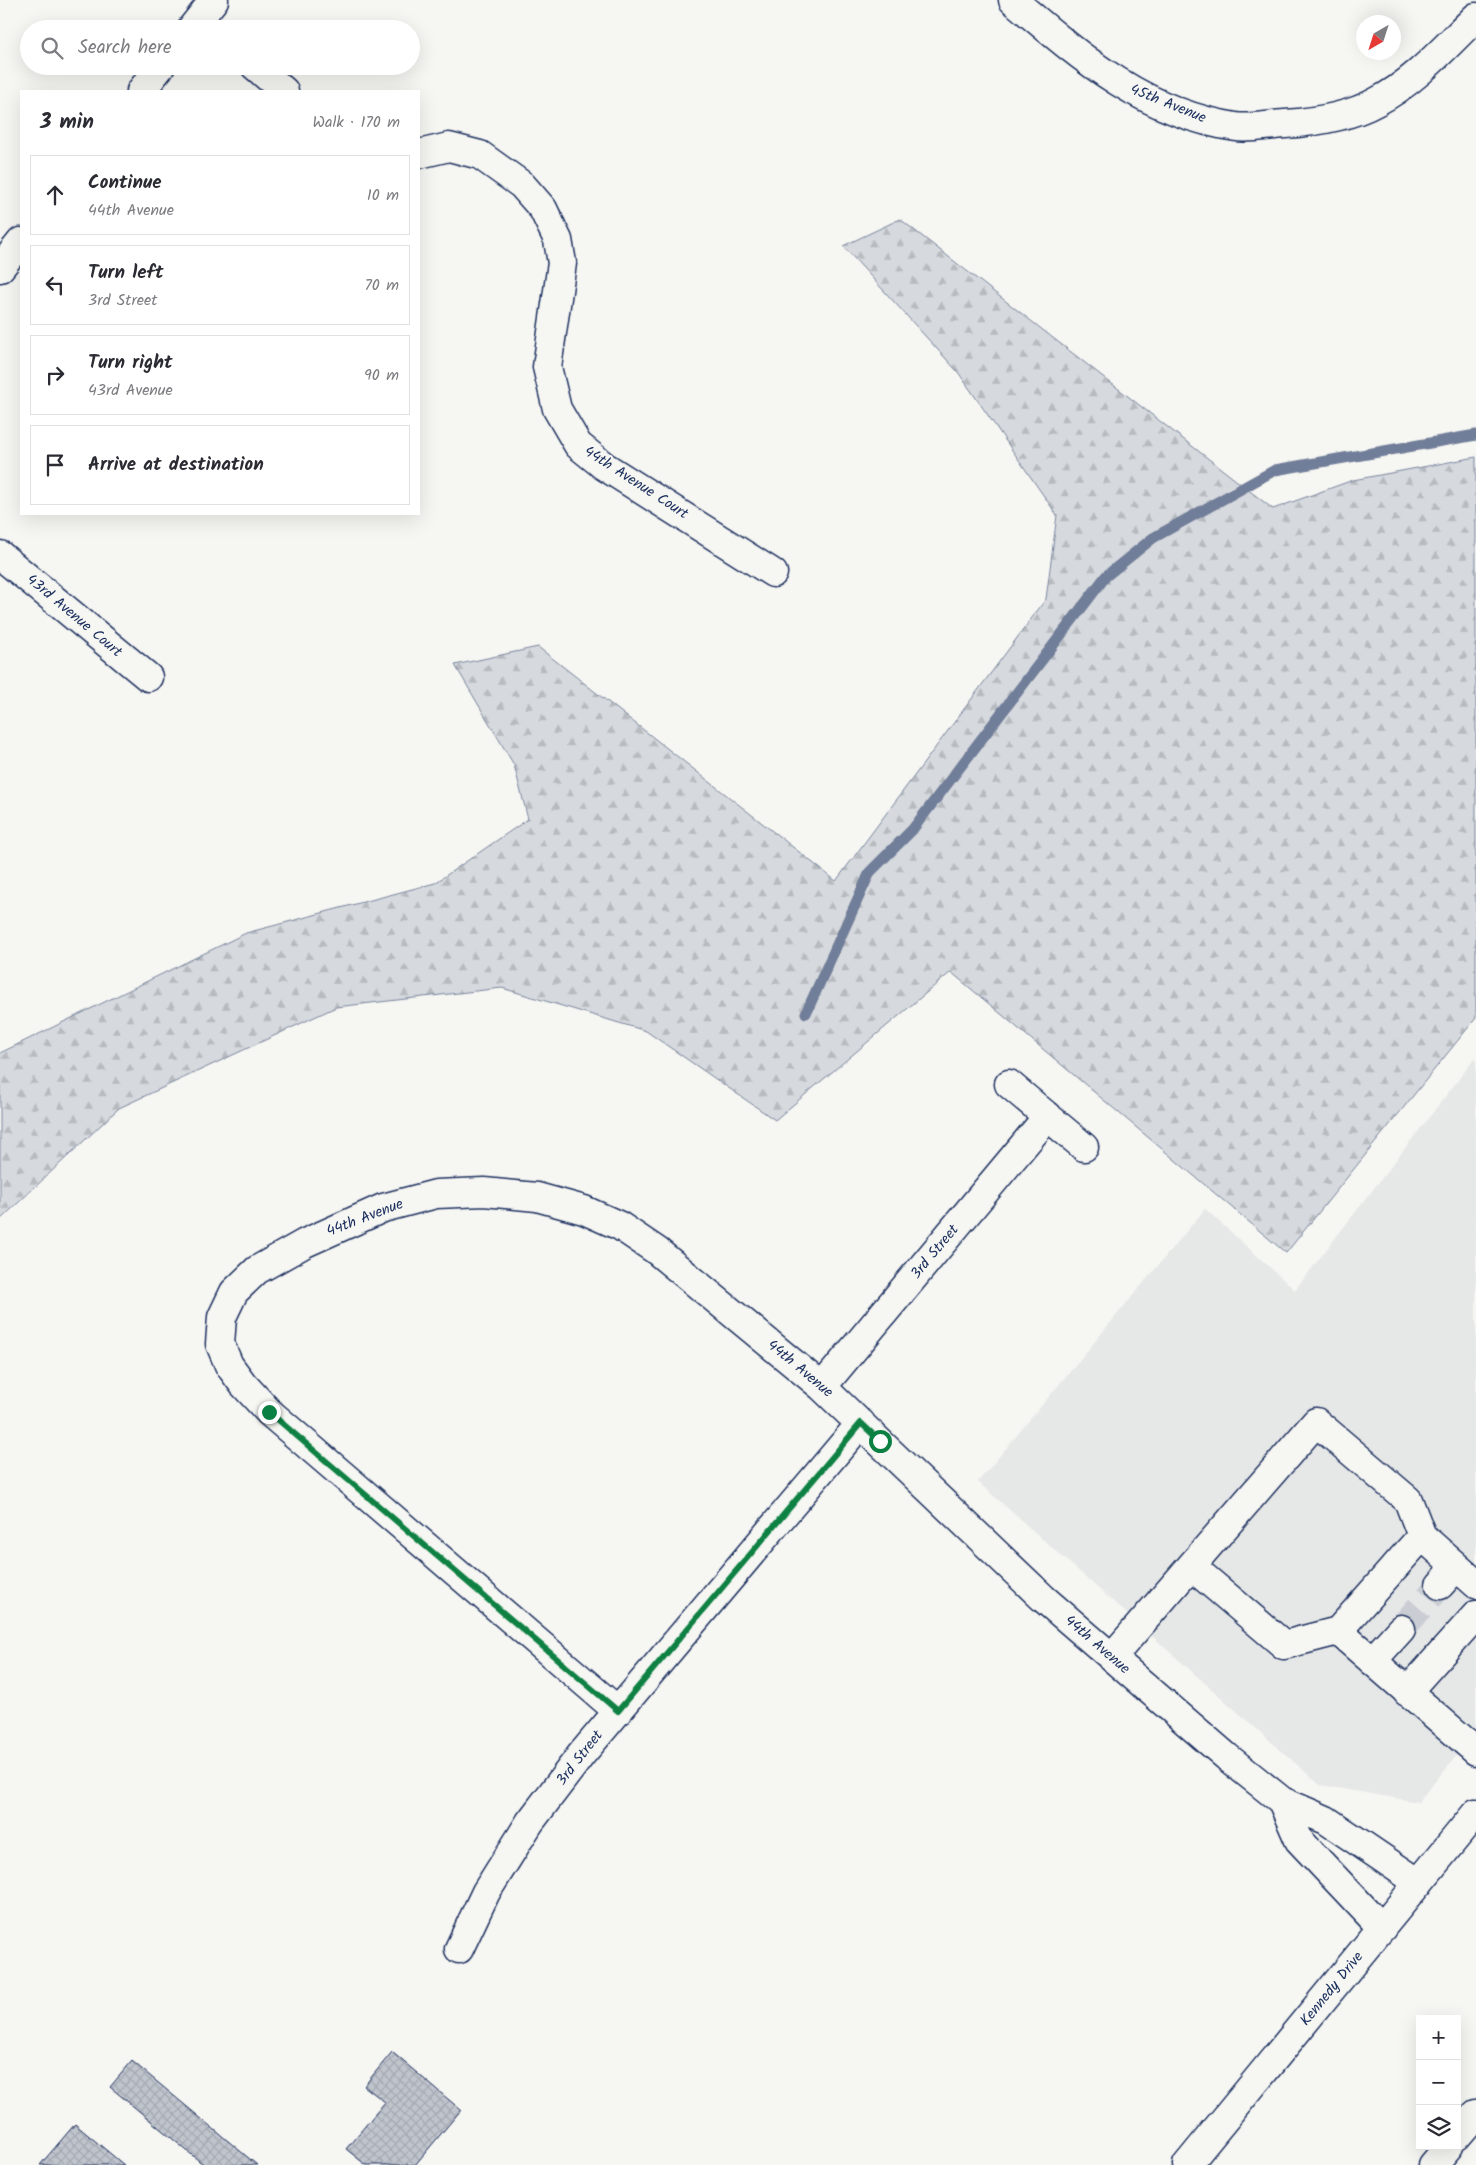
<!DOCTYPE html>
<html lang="en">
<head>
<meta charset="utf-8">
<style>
	body { margin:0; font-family:Kalam,sans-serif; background:#f2f2f3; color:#2b2b33 }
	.controls { position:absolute; right:15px; bottom:15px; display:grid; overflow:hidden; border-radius:0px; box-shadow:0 5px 20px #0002 }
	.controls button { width:45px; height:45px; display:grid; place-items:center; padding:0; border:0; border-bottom:1px solid #e1e1e2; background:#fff; color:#2b2b33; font:25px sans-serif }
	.compass { position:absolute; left:1356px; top:15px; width:45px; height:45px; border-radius:50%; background:#fff; box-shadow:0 5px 20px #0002; rotate:219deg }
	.stop { position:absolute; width:15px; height:15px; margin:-11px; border:4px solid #0b8043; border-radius:50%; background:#fff }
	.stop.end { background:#0b8043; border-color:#fff; box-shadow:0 1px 5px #0008 }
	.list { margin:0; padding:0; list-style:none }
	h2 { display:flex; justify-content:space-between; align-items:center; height:65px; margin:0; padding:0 20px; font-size:21px }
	h2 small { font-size:16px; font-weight:400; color:#7c7c81 }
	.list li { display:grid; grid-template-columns:32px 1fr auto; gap:15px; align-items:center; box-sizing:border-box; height:80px; margin:0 10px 10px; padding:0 10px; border:1px solid #e1e1e2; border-radius:0px }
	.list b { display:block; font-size:19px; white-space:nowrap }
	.list p { margin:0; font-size:16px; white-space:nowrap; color:#7c7c81 }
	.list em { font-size:16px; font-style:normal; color:#7c7c81 }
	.icon { flex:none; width:28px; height:28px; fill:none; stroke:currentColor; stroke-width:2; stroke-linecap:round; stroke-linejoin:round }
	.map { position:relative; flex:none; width:1476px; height:2165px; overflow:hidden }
	.search { position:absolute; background:#fff; box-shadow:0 5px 20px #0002; left:20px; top:20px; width:400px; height:55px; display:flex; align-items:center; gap:12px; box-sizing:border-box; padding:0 18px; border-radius:28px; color:#7c7c81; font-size:19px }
	.panel { position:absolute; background:#fff; box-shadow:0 5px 20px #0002; left:20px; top:90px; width:400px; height:425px; border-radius:0px }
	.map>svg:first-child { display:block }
	.built { fill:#e6e7e7 }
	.forest { fill:url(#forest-firs); stroke:#78849e }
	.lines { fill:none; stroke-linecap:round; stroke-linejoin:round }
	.stream { stroke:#717e99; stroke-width:11 }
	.building { fill:url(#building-cross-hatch); stroke:#1b2f5e }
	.minor-tunnel { stroke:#caced4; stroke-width:28; stroke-dasharray:28 14; stroke-linecap:butt }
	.minor-casing { stroke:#1b2f5e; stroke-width:31 }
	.minor { stroke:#f6f6f2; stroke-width:28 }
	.route { stroke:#0b8043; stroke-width:6 }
	.labels { text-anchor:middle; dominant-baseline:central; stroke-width:4; stroke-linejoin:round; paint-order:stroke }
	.street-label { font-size:15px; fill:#1b2f5e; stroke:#f6f6f2 }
</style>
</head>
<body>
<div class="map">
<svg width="1476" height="2165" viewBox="0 0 1476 2165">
	<defs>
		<pattern id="forest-firs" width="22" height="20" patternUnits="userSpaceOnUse" patternTransform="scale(1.25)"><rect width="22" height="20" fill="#d6d9dd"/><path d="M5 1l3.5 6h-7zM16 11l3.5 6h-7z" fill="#b7bbc0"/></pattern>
		<pattern id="building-cross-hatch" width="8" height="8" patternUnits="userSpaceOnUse" patternTransform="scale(1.25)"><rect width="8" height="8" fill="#c0c4cd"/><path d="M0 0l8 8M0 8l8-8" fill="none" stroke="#a4a9b2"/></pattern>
	</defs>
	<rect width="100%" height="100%" fill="#f6f6f2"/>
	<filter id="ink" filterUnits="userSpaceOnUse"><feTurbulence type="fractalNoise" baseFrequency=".02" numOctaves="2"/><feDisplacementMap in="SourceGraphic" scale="10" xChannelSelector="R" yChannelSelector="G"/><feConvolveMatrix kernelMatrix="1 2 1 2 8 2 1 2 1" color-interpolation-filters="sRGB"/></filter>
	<g filter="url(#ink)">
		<!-- built -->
		<path class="built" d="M1476,1057V1732L1418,1802L1320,1785L978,1482L1205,1209L1295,1290Z"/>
		<!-- forest -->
		<path class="forest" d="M900,219L1273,509L1353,480L1476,457V1018L1286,1253L951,972L775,1120L646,1031L502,988L336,1007L119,1108L0,1220V1053L246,933L435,883L528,819L514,765L455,665L538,647L836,881L1046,599L1057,515L958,372L843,246Z"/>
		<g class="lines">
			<!-- stream -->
			<path class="stream" d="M806,1013L870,872L912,830L1106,576L1153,538L1275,470L1476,435"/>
		</g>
		<!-- building -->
		<path class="building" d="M392,2052L461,2110L415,2165H366L346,2149L385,2102L364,2086Z
			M132,2061L257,2165H204L110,2087Z
			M75,2124L124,2165H40Z"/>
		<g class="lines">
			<!-- minor-tunnel -->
			<path class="minor-tunnel" d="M1401,1629L1440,1585"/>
			<defs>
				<path id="minor" d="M1013,0C1080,57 1145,114 1236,127C1251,129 1269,125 1285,124C1315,122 1349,117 1376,102C1415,82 1445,47 1476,17
					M191,29L214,0
					M255,66L284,91
					M141,91L161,66
					M419,154L449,147L480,155L522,185L543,209L558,240L562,263L547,367L557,409L578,445L604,466L773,573
					M0,268L21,242
					M0,555L148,677
					M1009,1084L1084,1147
					M822,1387L1048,1116
					M1191,1566L1284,1645L1338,1631L1422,1536
					M1440,1585L1456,1567
					M1338,1631L1476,1751
					M1112,1657L1316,1422L1408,1500L1422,1536L1476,1584
					M1372,1661L1401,1629
					M1407,1692L1476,1615
					M618,1711L269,1412L243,1384L229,1365L220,1344L222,1317L234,1292L257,1270L305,1243L383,1208L436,1194L484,1192L537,1197L584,1210L620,1226L657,1251L822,1387L1043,1598L1227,1757L1282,1801L1326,1820L1419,1883
					M1282,1801L1299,1840L1382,1928
					M459,1949L486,1892L530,1822L581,1755L861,1423
					M1457,2136L1476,2114
					M1187,2165L1476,1813
					M1433,2165L1449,2146"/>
			</defs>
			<!-- minor casing -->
			<use href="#minor" class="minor-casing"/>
			<!-- minor -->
			<use href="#minor" class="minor"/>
		</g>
	</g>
	<g class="lines" filter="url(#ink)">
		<!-- route -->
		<path class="route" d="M269,1412L618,1711L861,1423L880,1441"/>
	</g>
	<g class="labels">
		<!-- street labels -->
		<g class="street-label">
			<text transform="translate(1168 104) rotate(22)">45th Avenue</text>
			<text transform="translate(636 483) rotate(33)">44th Avenue Court</text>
			<text transform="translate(74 616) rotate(40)">43rd Avenue Court</text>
			<text transform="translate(365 1218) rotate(-21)">44th Avenue</text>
			<text transform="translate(935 1252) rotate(-50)">3rd Street</text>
			<text transform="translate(800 1369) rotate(40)">44th Avenue</text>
			<text transform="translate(1097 1645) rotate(41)">44th Avenue</text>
			<text transform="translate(580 1758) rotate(-52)">3rd Street</text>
			<text transform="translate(1332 1989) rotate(-51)">Kennedy Drive</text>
		</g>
	</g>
</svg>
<div class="controls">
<button>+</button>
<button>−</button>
<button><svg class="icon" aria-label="layers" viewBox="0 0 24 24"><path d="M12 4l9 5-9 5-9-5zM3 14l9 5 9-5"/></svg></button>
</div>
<svg class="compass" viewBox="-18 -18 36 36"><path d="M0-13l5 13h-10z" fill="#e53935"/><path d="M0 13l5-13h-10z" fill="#7c7c81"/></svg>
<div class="stop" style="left:880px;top:1441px"></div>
<div class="stop end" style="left:269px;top:1412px"></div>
<div class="search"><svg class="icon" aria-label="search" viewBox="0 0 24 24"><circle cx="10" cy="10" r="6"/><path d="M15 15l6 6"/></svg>Search here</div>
<section class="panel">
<h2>3 min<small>Walk · 170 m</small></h2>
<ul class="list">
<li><svg class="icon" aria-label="ahead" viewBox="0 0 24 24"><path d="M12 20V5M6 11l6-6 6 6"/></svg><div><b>Continue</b><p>44th Avenue</p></div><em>10 m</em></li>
<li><svg class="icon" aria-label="left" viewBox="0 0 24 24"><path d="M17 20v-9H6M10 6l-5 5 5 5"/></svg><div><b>Turn left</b><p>3rd Street</p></div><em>70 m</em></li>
<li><svg class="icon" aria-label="right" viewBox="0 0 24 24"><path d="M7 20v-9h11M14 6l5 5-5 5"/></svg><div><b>Turn right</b><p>43rd Avenue</p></div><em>90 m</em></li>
<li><svg class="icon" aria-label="arrive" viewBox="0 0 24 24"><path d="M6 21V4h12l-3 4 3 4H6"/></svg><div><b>Arrive at destination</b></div></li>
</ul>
</section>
</div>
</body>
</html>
